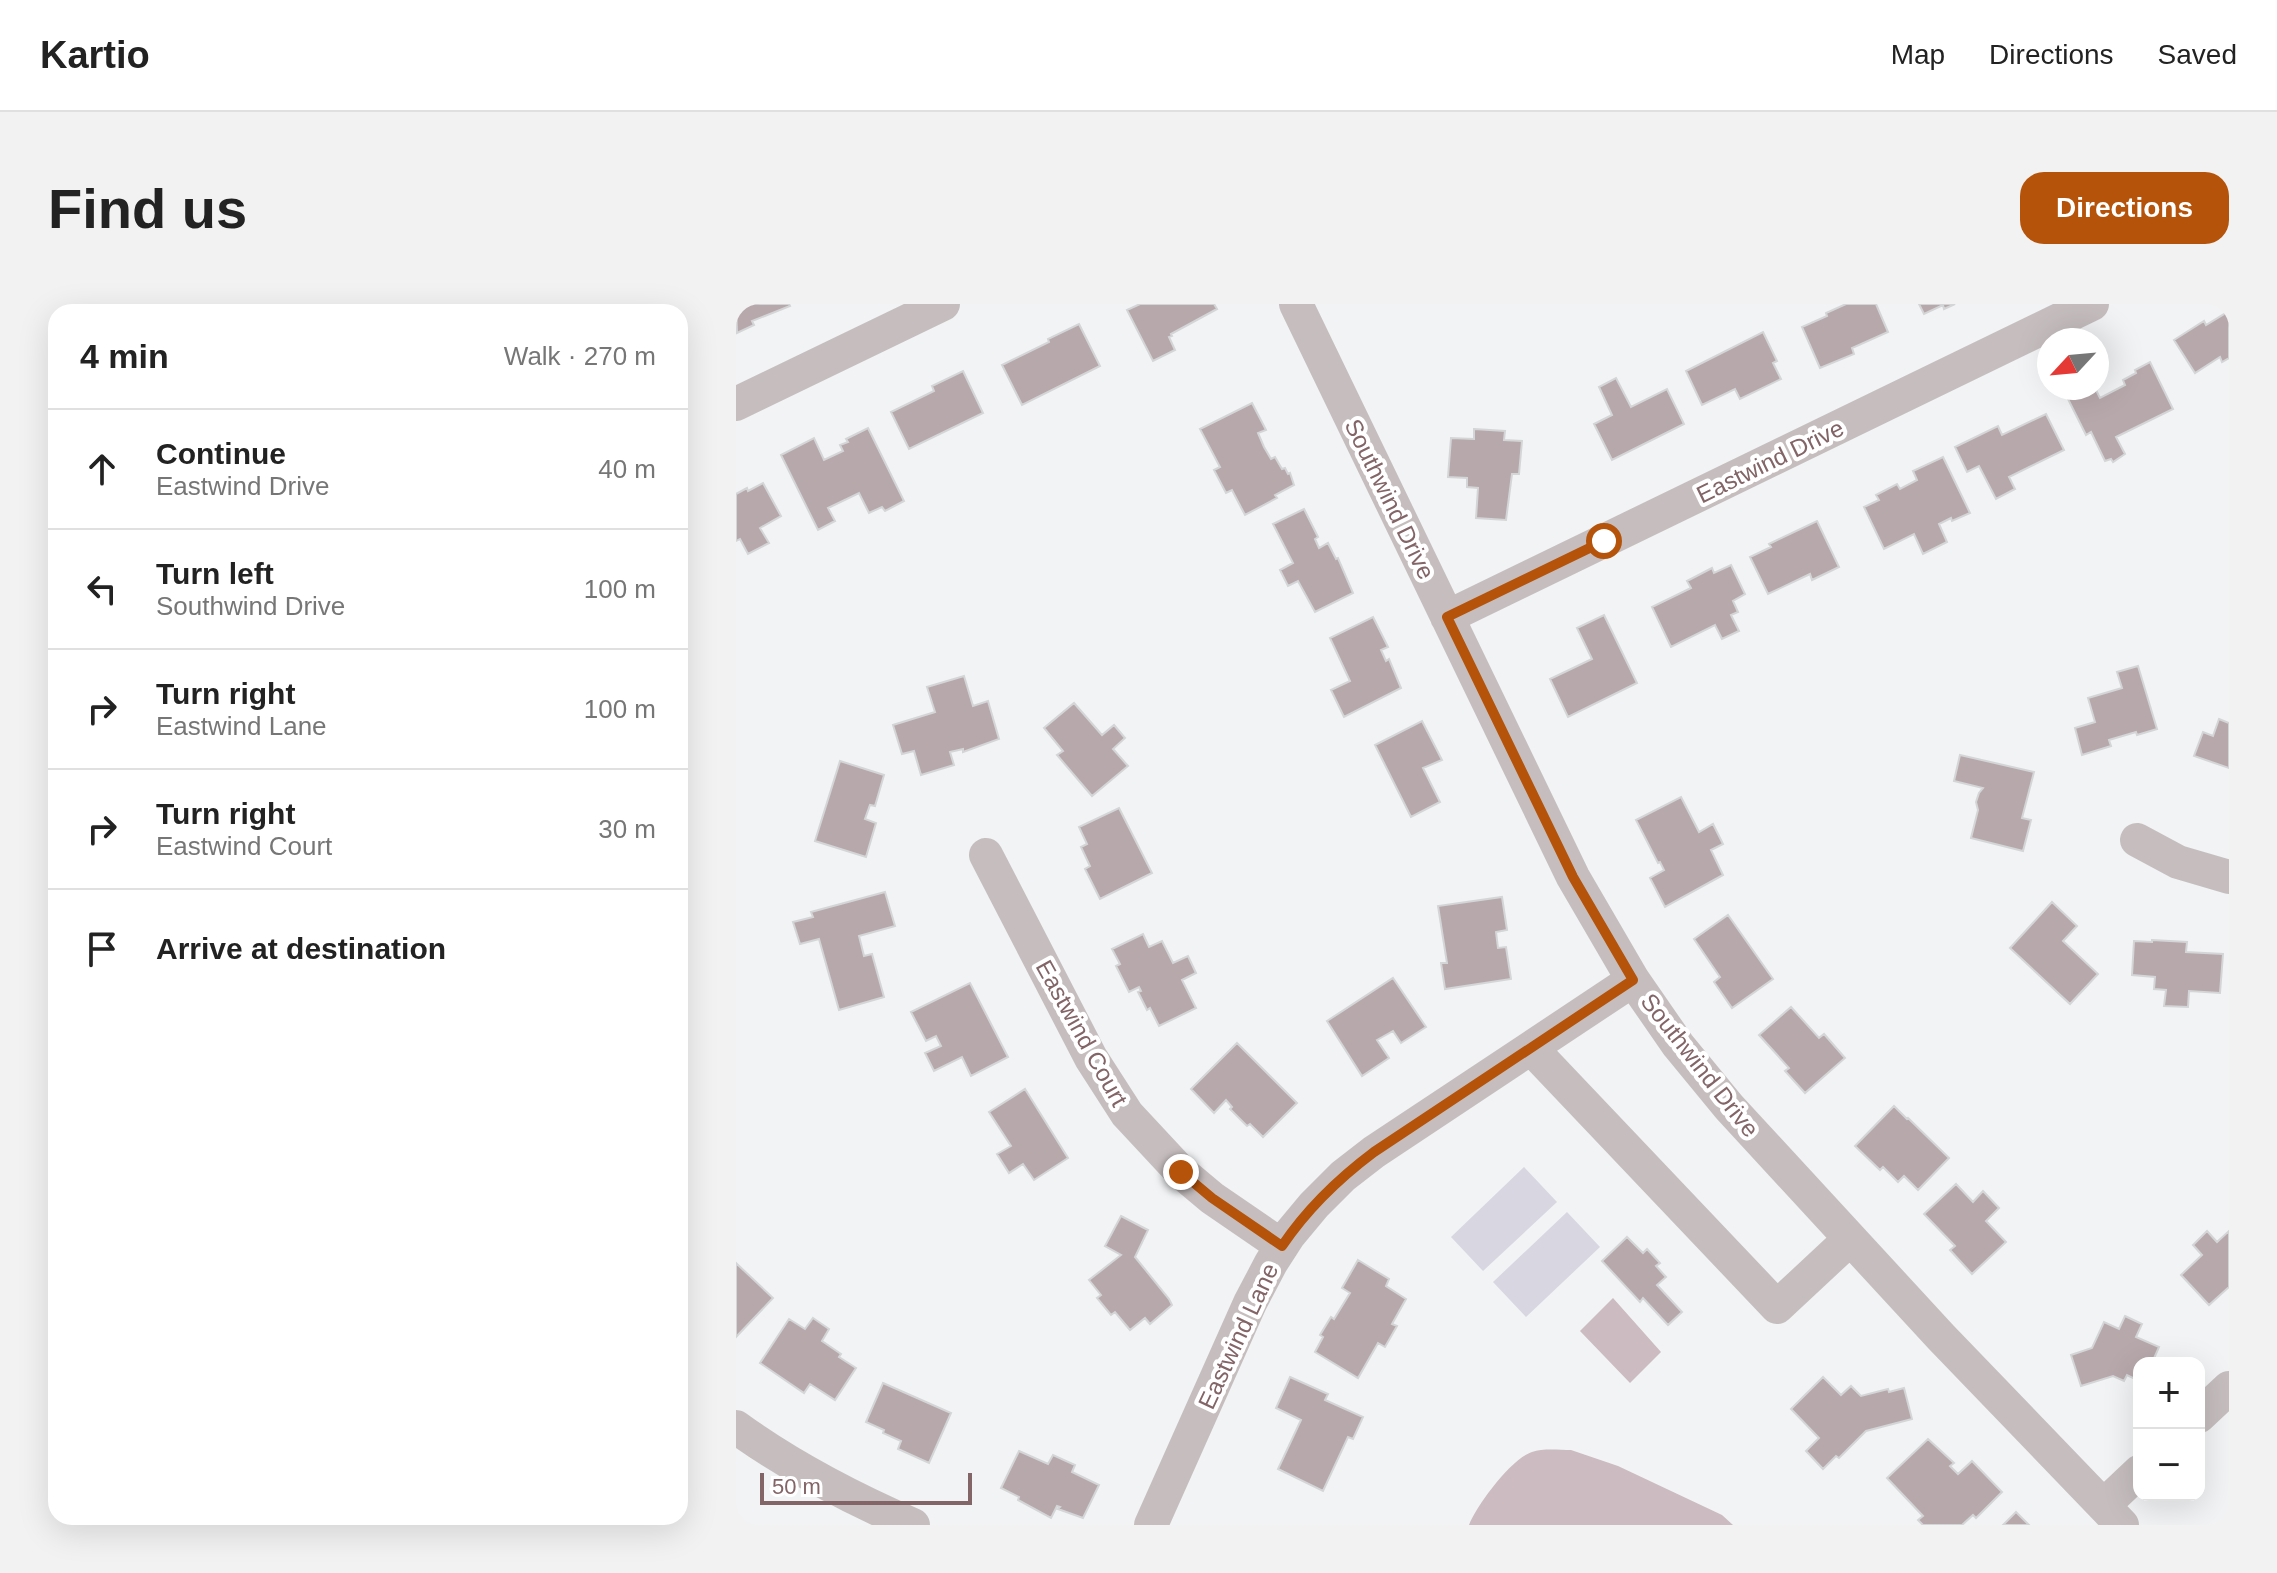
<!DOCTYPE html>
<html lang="en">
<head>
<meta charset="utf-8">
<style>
	body { margin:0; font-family:Arial,sans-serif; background:#f2f2f2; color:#222 }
	.controls { position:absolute; right:24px; bottom:24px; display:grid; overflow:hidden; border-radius:16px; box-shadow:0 8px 32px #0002 }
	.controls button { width:72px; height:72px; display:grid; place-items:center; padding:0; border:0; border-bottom:2px solid #e0e0e0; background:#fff; color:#222; font:40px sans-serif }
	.compass { position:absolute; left:1301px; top:24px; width:72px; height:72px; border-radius:50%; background:#fff; box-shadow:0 8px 32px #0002; rotate:244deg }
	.scale { position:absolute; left:24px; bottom:20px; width:212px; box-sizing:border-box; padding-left:8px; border:4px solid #836467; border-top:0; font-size:22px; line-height:28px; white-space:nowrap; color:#836467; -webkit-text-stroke:6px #fff; paint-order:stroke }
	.stop { position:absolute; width:24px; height:24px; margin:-18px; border:6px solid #b45309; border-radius:50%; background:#fff }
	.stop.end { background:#b45309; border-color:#fff; box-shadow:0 2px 8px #0008 }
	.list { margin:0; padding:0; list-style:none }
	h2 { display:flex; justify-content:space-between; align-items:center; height:104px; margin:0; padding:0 32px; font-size:34px }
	h2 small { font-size:26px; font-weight:400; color:#767676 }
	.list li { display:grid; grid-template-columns:52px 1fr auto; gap:24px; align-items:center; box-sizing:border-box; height:120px; padding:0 32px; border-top:2px solid #e0e0e0 }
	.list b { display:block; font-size:30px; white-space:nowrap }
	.list p { margin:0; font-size:26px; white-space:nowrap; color:#767676 }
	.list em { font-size:26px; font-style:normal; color:#767676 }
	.icon { flex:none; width:44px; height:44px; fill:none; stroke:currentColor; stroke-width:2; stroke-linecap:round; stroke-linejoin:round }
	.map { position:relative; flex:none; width:1493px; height:1221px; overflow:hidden; border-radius:24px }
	header { display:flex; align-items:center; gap:48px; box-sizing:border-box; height:112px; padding:0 40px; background:#fff; border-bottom:2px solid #e0e0e0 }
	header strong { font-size:38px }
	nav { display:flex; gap:44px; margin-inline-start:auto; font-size:28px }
	.intro { display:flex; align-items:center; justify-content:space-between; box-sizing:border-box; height:192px; padding:0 48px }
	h1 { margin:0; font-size:56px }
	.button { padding:20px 36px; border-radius:24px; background:#b45309; color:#fff; font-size:28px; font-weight:700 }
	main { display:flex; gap:48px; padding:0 48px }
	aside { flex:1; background:#fff; border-radius:24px; box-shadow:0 8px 32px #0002 }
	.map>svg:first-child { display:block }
	.green { fill:#d8d7e1 }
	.water { fill:#ccbbc0 }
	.building { fill:#b7a8ab; stroke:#d4d5d6; stroke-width:2 }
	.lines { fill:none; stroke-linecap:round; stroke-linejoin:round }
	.minor { stroke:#c6bebe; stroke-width:34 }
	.route { stroke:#b45309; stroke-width:10 }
	.labels { text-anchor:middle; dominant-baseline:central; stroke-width:8; stroke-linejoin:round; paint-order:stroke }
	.street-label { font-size:24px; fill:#836467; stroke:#fff }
</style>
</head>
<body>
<header>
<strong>Kartio</strong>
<nav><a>Map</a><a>Directions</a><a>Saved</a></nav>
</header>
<div class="intro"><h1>Find us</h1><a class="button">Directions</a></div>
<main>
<aside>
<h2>4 min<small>Walk · 270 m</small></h2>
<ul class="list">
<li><svg class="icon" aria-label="ahead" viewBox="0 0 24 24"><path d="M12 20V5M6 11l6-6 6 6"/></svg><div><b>Continue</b><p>Eastwind Drive</p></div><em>40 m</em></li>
<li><svg class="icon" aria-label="left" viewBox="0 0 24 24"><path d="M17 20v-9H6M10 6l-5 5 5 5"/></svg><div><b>Turn left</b><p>Southwind Drive</p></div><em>100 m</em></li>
<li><svg class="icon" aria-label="right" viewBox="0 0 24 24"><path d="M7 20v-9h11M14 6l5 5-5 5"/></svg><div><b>Turn right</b><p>Eastwind Lane</p></div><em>100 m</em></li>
<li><svg class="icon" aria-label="right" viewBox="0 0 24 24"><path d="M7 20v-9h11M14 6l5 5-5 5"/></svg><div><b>Turn right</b><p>Eastwind Court</p></div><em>30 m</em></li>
<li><svg class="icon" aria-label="arrive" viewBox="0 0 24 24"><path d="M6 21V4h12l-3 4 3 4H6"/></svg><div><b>Arrive at destination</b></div></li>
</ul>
</aside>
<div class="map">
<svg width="1493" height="1221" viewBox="0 0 1493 1221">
	<rect width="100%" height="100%" fill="#f1f3f5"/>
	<!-- green -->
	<path class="green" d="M788,863L821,898L747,967L715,933Z
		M831,908L864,943L790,1013L757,978Z"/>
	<!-- water -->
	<path class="water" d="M877,994L925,1048L894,1079L844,1027Z
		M835,1146L882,1162L986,1211L997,1221H733C741,1201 775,1155 796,1148C807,1144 823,1146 835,1146Z"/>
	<!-- building -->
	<path class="building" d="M0,0H53L54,2L16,17L18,21L1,29Z
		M404,0H478L481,5L435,30L436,32L433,33L439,46L417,57L391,6Z
		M1110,0H1140L1152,28L1116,44L1118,50L1084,64L1066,23L1091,12L1090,9Z
		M1183,0H1219L1208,5L1207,1L1188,10Z
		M1493,7V54L1486,58L1484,53L1459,69L1438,36L1468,17L1470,21Z
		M343,20L364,62L286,101L266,61L313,38L312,35Z
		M1027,28L1041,57L1037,59L1045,75L1004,95L999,85L966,101L950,67Z
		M1414,58L1437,105L1380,133L1389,150L1377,158L1375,155L1369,157L1355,128L1350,131L1332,95L1354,84H1359L1364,94L1389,81L1387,76L1400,69L1399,66Z
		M227,67L247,109L173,145L155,108L198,87L196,82Z
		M880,74L895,103L931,85L948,120L876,156L858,120L876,111L863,83Z
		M516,99L530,126L522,129L528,143L535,155L539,153L546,165L549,164L552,170L554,169L558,181L539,191L541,194L509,211L496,186L490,189L478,166L484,163L464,125Z
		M1310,110L1328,146L1273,173L1279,185L1260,195L1243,162L1231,168L1219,143L1262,122L1266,131Z
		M132,124L168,197L149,207L146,203L133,209L123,189L92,204L99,217L82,226L45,151L78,134L88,156L107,147L104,141L112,138L110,135Z
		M738,125L769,127L768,136L786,137L783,170H776L770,216L740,214L742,184L731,183V174L712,173L715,134L738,135Z
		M1207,153L1234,209L1216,217L1215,214L1203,220L1211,238L1187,250L1178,230L1148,245L1128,203L1143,196L1140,191L1161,180L1164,185L1181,176L1177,167Z
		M27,179L45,212L24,224L33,239L12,250L4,235L0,237V190L11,184L12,187Z
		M568,205L582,233L579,235L583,244L592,239L600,255L602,254L617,289L579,308L562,277L552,282L544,266L557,259L537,220Z
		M1081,217L1103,263L1076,276L1074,270L1032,290L1014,253L1035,243L1033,240Z
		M995,261L1009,290L997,297L1002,308L995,311L1003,327L986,335L979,321L935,343L916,303L955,284L951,277L976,264L978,269Z
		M868,311L901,379L832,413L814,375L856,355L841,324Z
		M637,313L652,343L645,346L650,357L653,355L665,384L608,413L595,386L614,377L594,334Z
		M1402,362L1421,425L1401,431L1400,428L1373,436L1375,442L1346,451L1339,424L1359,418L1352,394L1386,384L1381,368Z
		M228,372L237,402L252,397L263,435L227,448V445L214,448L218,461L185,471L178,447L166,450L157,421L199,408L191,383Z
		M338,399L366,431L378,421L389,434L377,445L392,462L356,492L321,451L327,447L308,424Z
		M1483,415L1493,419V464L1458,452L1467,428L1477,432Z
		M686,417L706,456L687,464L704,498L675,513L639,441Z
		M1224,451L1298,468L1286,514L1295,516L1287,547L1235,534L1242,506L1240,498L1243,489L1247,484L1218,477Z
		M104,457L148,471L139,502L134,501L129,515L140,519L130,553L79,537Z
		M945,493L963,528L977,520L987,540L975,546L987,571L929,603L914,574L928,566L924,558L922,559L900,516Z
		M383,504L416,569L364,595L349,565L354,562L345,543L351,540L343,523Z
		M149,588L159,622L123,632L128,652L136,650L148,693L103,706L83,635L64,640L57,618L77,613L75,608Z
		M766,593L771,626L760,628L762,644L770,643L775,675L709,685L705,659H711L702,602Z
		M1316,598L1341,622L1327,637L1362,670L1334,700L1274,644Z
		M992,611L1037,675L996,704L978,678L984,673L958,635Z
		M407,630L413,643L426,637L437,659L452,652L460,669L446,676L460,704L423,722L414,704L411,706L402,688L405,687L403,683L393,688L380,662L384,660L376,645Z
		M1416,636L1451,638L1450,648L1487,650L1484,689L1453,687L1452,703L1428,702L1430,686L1418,685L1419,673L1396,671L1398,637L1416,638Z
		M657,674L690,723L665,739L657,727L641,736L653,754L626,772L591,717Z
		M234,679L272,753L235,772L226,753L198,767L189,749L205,742L200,732L190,737L175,708Z
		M1055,703L1083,734L1088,730L1109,754L1069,789L1049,767L1053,764L1023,731Z
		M501,739L561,799L527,833L514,820L511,822L494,805L496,803L490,796L478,809L455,785Z
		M289,785L332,854L298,876L287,860L273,869L261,850L275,842L253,808Z
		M1158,802L1171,815L1172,814L1213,854L1182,886L1168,872L1162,878L1147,863L1144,866L1119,842Z
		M1220,880L1237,898L1247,887L1263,904L1250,917L1270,938L1236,970L1214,946L1219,942L1188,910Z
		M385,912L412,926L399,953L433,995L436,1001L414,1020L409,1014L394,1026L379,1008L375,1011L361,994L365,991L353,976L385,951L369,942Z
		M1471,927L1481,938L1493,927V983L1473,1001L1445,971L1466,951L1457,941Z
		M891,933L907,949L911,945L924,959L920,962L930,973L921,981L946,1008L932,1021L907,994L904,998L866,957Z
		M622,956L653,975L650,982L670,995L656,1020L661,1022L649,1043L642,1039L622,1074L579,1048L587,1033L584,1031L595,1013L598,1015L614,989L606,984Z
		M0,959L37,994L0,1033Z
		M1389,1012L1406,1020L1400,1033L1423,1043L1416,1059H1403V1077L1391,1071L1388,1077L1377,1072L1345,1082L1335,1051L1356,1044L1368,1018L1383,1025Z
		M77,1014L93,1025L86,1037L105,1050L103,1053L120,1064L99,1096L74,1080L68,1089L24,1059L53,1015L69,1025Z
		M554,1073L592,1090L589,1096L627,1113L617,1135L612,1133L587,1187L542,1165L565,1116L540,1104Z
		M1087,1073L1105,1091L1115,1082L1125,1092L1152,1085L1153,1088L1168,1084L1176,1115L1130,1127L1103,1154L1100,1152L1087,1165L1070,1147L1083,1134L1055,1105Z
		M147,1079L215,1109L193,1159L162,1145L165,1137L147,1129L148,1126L130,1118Z
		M1192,1135L1218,1159L1214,1162L1222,1170L1236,1157L1266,1188L1240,1214L1237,1211L1226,1221H1187L1182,1216L1187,1212L1151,1174Z
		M283,1147L312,1160L317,1151L339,1161L336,1168L363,1181L347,1214L322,1205L324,1203L321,1202L315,1214L282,1196L283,1193L265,1184Z
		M1280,1208L1293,1221H1267Z"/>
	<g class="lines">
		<!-- minor -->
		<path class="minor" d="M560,0L837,573L897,676L942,741L993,803L1205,1033L1386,1221
			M0,100L207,0
			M711,313L1356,0
			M1401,536L1442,558L1493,573
			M250,551L355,754L391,810L445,868L476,894L546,942
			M795,744L1041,1003L1114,935
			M1463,1112L1493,1084
			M0,1123C55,1163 115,1194 177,1221
			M1368,1201L1403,1168
			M415,1221L514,999L535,959L553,931L578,901L607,872L638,848L897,676"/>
	</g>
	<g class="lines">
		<!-- route -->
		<path class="route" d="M445,868L476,894L546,942C571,905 602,875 638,848L897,676L837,573L711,313L868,237"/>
	</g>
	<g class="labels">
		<!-- street labels -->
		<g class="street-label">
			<text transform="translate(1034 157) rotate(-26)">Eastwind Drive</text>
			<text transform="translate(654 195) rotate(64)">Southwind Drive</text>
			<text transform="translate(346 729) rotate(61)">Eastwind Court</text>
			<text transform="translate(964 761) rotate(52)">Southwind Drive</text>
			<text transform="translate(502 1032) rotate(-65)">Eastwind Lane</text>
		</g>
	</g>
</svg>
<div class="controls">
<button>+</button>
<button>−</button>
</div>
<svg class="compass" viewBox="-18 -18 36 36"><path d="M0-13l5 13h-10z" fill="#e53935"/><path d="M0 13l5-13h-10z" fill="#767676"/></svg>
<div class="scale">50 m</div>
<div class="stop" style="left:868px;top:237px"></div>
<div class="stop end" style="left:445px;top:868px"></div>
</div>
</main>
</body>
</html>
